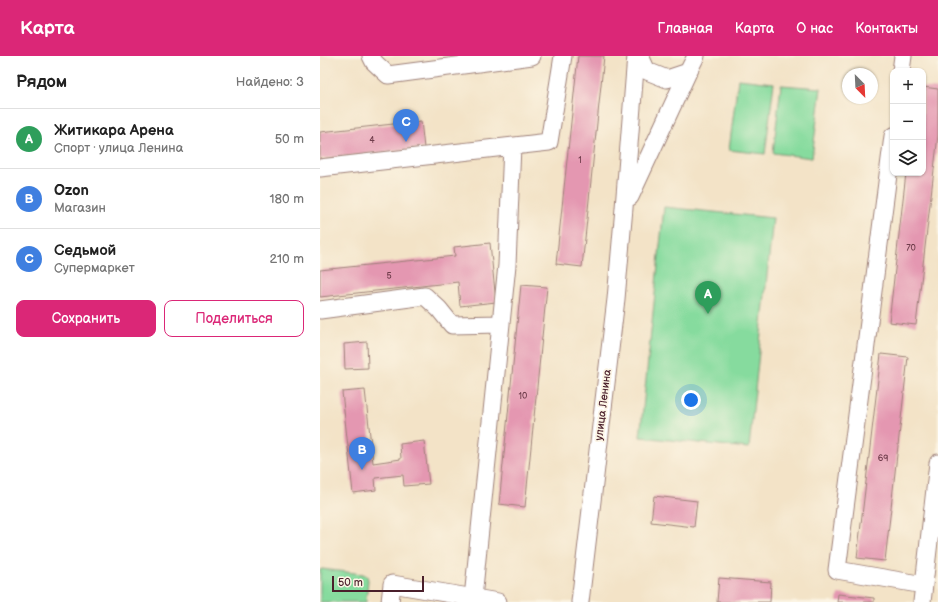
<!DOCTYPE html>
<html lang="ru">
<head>
<meta charset="utf-8">
<style>
	body { margin:0; font-family:"Balsamiq Sans",sans-serif; background:#f2f2f2; color:#222 }
	.controls { position:absolute; right:12px; top:12px; display:grid; overflow:hidden; border-radius:8px; box-shadow:0 1px 3px #0004 }
	.controls button { width:36px; height:36px; display:grid; place-items:center; padding:0; border:0; border-bottom:1px solid #e0e0e0; background:#fff; color:#222; font:20px sans-serif }
	.compass { position:absolute; left:522px; top:12px; width:36px; height:36px; border-radius:50%; background:#fff; box-shadow:0 1px 3px #0004; rotate:156deg }
	.scale { position:absolute; left:12px; bottom:10px; width:92px; box-sizing:border-box; padding-left:4px; border:2px solid #4a1f2b; border-top:0; font-size:11px; line-height:14px; white-space:nowrap; color:#4a1f2b; -webkit-text-stroke:3px #fcf5e5; paint-order:stroke }
	.you { position:absolute; left:371px; top:344px; width:14px; height:14px; margin:-10px; border:3px solid #fff; border-radius:50%; background:#1a73e8; box-shadow:0 0 0 6px #1a73e833 }
	.badge { display:grid; place-items:center; width:26px; height:26px; border-radius:50%; background:#db2777; color:#fff; font-size:13px; font-weight:700 }
	.pin { position:absolute; translate:-50% -33px; filter:drop-shadow(0 1px 2px #0008) }
	.pin::after { content:''; position:absolute; top:21px; width:14px; height:12px; background:inherit; clip-path:polygon(0 0,100% 0,50% 100%) }
	.list { margin:0; padding:0; list-style:none }
	h2 { display:flex; justify-content:space-between; align-items:center; height:52px; margin:0; padding:0 16px; font-size:17px }
	h2 small { font-size:13px; font-weight:400; color:#767676 }
	.list li { display:grid; grid-template-columns:26px 1fr auto; gap:12px; align-items:center; box-sizing:border-box; height:60px; padding:0 16px; border-top:1px solid #e0e0e0 }
	.list b { display:block; font-size:15px; white-space:nowrap }
	.list p { margin:0; font-size:13px; white-space:nowrap; color:#767676 }
	.list em { font-size:13px; font-style:normal; color:#767676 }
	.actions { display:flex; gap:8px; padding:12px 16px }
	.actions a { flex:1; padding:9px 0; border:1px solid #db2777; border-radius:8px; text-align:center; font-size:14px; color:#db2777 }
	.actions .main { background:#db2777; color:#fff }
	.icon { flex:none; width:22px; height:22px; fill:none; stroke:currentColor; stroke-width:2; stroke-linecap:round; stroke-linejoin:round }
	.map { position:relative; flex:none; width:618px; height:546px; overflow:hidden }
	header { display:flex; align-items:center; gap:24px; box-sizing:border-box; height:56px; padding:0 20px; background:#db2777; color:#fff }
	header strong { font-size:19px }
	nav { display:flex; gap:22px; margin-inline-start:auto; font-size:14px }
	main { display:flex }
	aside { flex:1; background:#fff }
	.map>svg:first-child { display:block }
	.green { fill:#86db9e; stroke:#687d64 }
	.building { fill:#e497b1 }
	.lines { fill:none; stroke-linecap:round; stroke-linejoin:round }
	.minor-casing { stroke:#9e8179; stroke-width:19 }
	.minor { stroke:#fff; stroke-width:17 }
	.labels { text-anchor:middle; dominant-baseline:central; stroke-width:3.5; stroke-linejoin:round; paint-order:stroke }
	.number-label { font-size:9px; fill:#703d4c }
	.street-label { font-size:11px; fill:#4a1f2b; stroke:#fcf5e5 }
</style>
</head>
<body>
<header>
<strong>Карта</strong>
<nav><a>Главная</a><a>Карта</a><a>О нас</a><a>Контакты</a></nav>
</header>
<main>
<aside>
<h2>Рядом<small>Найдено: 3</small></h2>
<ul class="list">
<li><span class="badge" style="background:#2e9e5b">A</span><div><b>Житикара Арена</b><p>Спорт · улица Ленина</p></div><em>50 m</em></li>
<li><span class="badge" style="background:#3f7fe0">B</span><div><b>Ozon</b><p>Магазин</p></div><em>180 m</em></li>
<li><span class="badge" style="background:#3f7fe0">C</span><div><b>Седьмой</b><p>Супермаркет</p></div><em>210 m</em></li>
</ul>
<div class="actions"><a class="main">Сохранить</a><a>Поделиться</a></div>
</aside>
<div class="map">
<svg width="618" height="546" viewBox="0 0 618 546">
	<rect width="100%" height="100%" fill="#fcf5e5"/>
	<filter id="ink" filterUnits="userSpaceOnUse"><feTurbulence type="fractalNoise" baseFrequency=".025" numOctaves="2"/><feDisplacementMap in="SourceGraphic" scale="8" xChannelSelector="R" yChannelSelector="G"/><feConvolveMatrix kernelMatrix="1 2 1 2 8 2 1 2 1" color-interpolation-filters="sRGB"/></filter>
	<filter id="wash" filterUnits="userSpaceOnUse"><feTurbulence type="fractalNoise" baseFrequency=".012" numOctaves="4" result="noise"/><feDisplacementMap in="SourceGraphic" scale="16" xChannelSelector="R" yChannelSelector="G"/><feGaussianBlur stdDeviation="0.9" result="paint"/><feColorMatrix in="noise" values="0 0 0 0 0 0 0 0 0 0 0 0 0 0 0 0 0 1.4 0 .05"/><feComposite in="paint" operator="in"/></filter>
	<g filter="url(#wash)">
		<rect width="100%" height="100%" fill="#f3e3c7"/>
		<!-- green -->
		<path class="green" d="M418,23L454,27L445,98L409,94Z
			M461,29L501,32L492,102L453,97Z
			M344,151L453,162L429,392L320,381Z
			M2,513L43,518L47,520L48,524L46,546H0V514Z"/>
		<g id="blocks">
			<!-- building -->
			<path class="building" d="M258,0H284L262,211L236,208Z
				M603,31L618,33V79L596,269L569,266L586,117H603Z
				M101,65L104,92L0,103V76Z
				M170,187L176,246L140,250L138,226L0,241V214L135,200L134,191Z
				M201,229L227,231L205,451L179,448Z
				M47,286L48,312L25,313L24,288Z
				M561,298L588,301L565,505L537,502Z
				M45,334L53,407L81,403L80,388L104,385L109,428L84,430L83,419L55,422L56,434L33,437L22,336Z
				M334,440L377,445L374,471L331,466Z
				M399,522L451,526L450,546H397Z
				M518,538L554,542V546H517Z"/>
		</g>
	</g>
	<g filter="url(#ink)">
		<use href="#blocks" fill-opacity="0" stroke="#9e8179" stroke-width="1"/>
		<g class="lines">
			<defs>
				<path id="minor" d="M51,0L54,6L68,19L212,0
					M320,0L327,15L347,23L368,16L376,0
					M581,15L583,0
					M573,80L517,514L604,529
					M0,112L229,86L243,0
					M310,141L368,16
					M0,254L105,240L119,253L132,269L181,268
					M153,542L187,209L192,90
					M70,546L72,528L178,546
					M260,546L296,243L304,152L316,0
					M602,546L618,407"/>
			</defs>
			<!-- minor casing -->
			<use href="#minor" class="minor-casing"/>
			<!-- minor -->
			<use href="#minor" class="minor"/>
		</g>
	</g>
	<g class="labels">
		<!-- number labels -->
		<g class="number-label">
			<text x="52" y="84">4</text>
			<text x="260" y="104">1</text>
			<text x="591" y="192">70</text>
			<text x="69" y="220">5</text>
			<text x="203" y="340">10</text>
			<text x="563" y="402">69</text>
		</g>
		<!-- street labels -->
		<g class="street-label">
			<text transform="translate(283 349) rotate(-83)">улица Ленина</text>
		</g>
	</g>
</svg>
<div class="controls">
<button>+</button>
<button>−</button>
<button><svg class="icon" aria-label="layers" viewBox="0 0 24 24"><path d="M12 4l9 5-9 5-9-5zM3 14l9 5 9-5"/></svg></button>
</div>
<svg class="compass" viewBox="-18 -18 36 36"><path d="M0-13l5 13h-10z" fill="#e53935"/><path d="M0 13l5-13h-10z" fill="#767676"/></svg>
<div class="scale">50 m</div>
<div class="you"></div>
<div class="pin badge" style="left:388px;top:258px;background:#2e9e5b">A</div>
<div class="pin badge" style="left:42px;top:414px;background:#3f7fe0">B</div>
<div class="pin badge" style="left:86px;top:86px;background:#3f7fe0">C</div>
</div>
</main>
</body>
</html>
